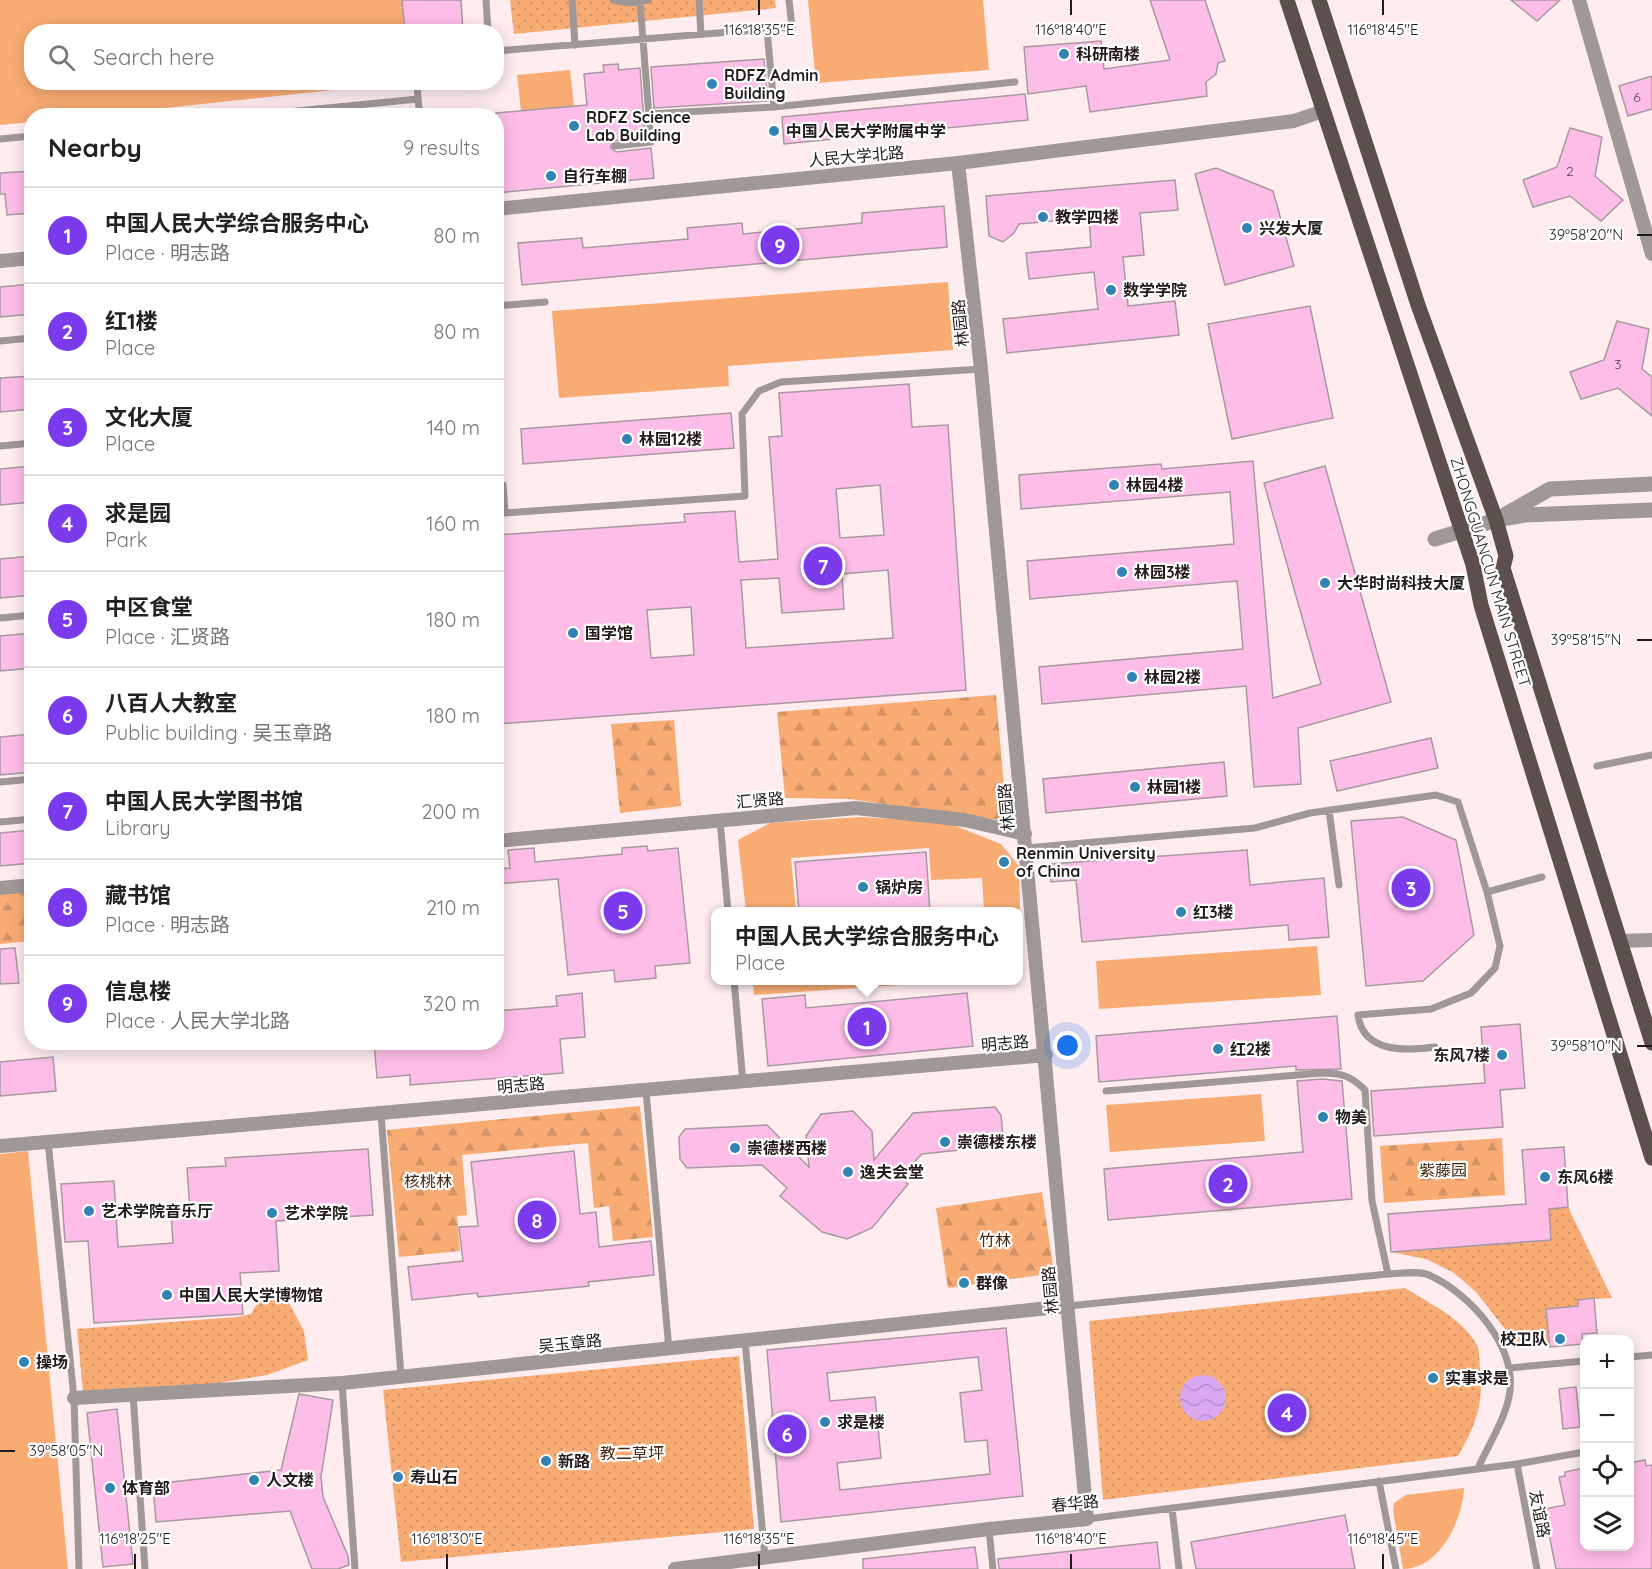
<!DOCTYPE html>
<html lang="en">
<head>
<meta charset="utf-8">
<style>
	body { margin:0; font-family:Quicksand,"Noto Sans SC",sans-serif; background:#f6f6f6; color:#222 }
	.controls { position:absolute; right:18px; bottom:18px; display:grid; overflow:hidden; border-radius:12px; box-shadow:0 3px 15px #0003 }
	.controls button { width:54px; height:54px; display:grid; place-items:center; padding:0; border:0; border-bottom:2px solid #e0e0e0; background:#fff; color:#222; font:30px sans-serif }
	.you { position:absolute; left:1068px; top:1046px; width:21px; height:21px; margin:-15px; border:4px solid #fff; border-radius:50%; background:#1a73e8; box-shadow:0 0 0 9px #1a73e833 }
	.badge { display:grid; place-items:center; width:39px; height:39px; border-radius:50%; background:#7c3aed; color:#fff; font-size:20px; font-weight:700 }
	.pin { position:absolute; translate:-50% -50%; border:3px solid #fff; box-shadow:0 2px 6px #0006 }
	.popup { position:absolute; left:711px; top:907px; width:312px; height:78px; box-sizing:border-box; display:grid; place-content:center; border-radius:12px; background:#fff; filter:drop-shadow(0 2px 4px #0005); font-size:20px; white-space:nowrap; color:#767676 }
	.popup b { font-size:22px; color:#222 }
	.popup::after { content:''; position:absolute; left:50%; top:100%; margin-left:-12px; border:12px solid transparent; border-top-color:#fff }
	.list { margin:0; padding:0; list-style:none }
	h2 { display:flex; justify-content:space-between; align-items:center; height:78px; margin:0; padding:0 24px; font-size:26px }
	h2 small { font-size:20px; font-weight:400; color:#767676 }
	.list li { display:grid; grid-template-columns:39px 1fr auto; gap:18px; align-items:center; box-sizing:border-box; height:96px; padding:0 24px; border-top:2px solid #e0e0e0 }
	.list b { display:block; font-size:22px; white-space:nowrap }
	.list p { margin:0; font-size:20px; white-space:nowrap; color:#767676 }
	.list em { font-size:20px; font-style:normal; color:#767676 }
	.icon { flex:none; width:33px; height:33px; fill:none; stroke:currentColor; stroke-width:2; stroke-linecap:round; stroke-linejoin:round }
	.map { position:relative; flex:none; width:1652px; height:1569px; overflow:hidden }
	.search { position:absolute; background:#fff; box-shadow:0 3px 15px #0003; left:24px; top:24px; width:480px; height:66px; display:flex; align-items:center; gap:15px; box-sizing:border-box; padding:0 21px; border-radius:24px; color:#767676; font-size:22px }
	.panel { position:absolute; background:#fff; box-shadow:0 3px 15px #0003; left:24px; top:108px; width:480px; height:942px; border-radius:24px }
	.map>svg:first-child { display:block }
	.green { fill:#f8ac74 }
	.forest { fill:url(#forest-firs) }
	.park { fill:url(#park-dots) }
	.water { fill:url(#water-waves) }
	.building { fill:#febde7; stroke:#a799a2; stroke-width:1.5; fill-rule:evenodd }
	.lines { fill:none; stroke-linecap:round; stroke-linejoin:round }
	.service { stroke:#9f9896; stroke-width:7 }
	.minor { stroke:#9f9896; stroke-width:14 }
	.tertiary { stroke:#9f9896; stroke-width:15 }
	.primary { stroke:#5c504d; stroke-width:15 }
	.ticks { fill:none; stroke:#211b1c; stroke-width:2 }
	.poi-dot { fill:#3083b3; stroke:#fff; stroke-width:2 }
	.labels { text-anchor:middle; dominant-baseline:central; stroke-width:4.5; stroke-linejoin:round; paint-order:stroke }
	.number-label { font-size:14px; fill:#58444f }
	.poi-label { font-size:16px; font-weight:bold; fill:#211b1c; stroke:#fff; text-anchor:start }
	.street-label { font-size:16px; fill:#211b1c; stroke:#fff }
	.park-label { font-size:16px; fill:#45270f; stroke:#fff }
	.ticks-label { font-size:15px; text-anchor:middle; fill:#211b1c; stroke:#fff; stroke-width:4.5; stroke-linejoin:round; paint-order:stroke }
</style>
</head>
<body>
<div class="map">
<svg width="1652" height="1569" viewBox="0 0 1652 1569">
	<defs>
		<pattern id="forest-firs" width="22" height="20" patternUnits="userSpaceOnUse" patternTransform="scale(1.5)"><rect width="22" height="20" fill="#f8ac74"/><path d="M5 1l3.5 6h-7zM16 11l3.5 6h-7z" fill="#d49364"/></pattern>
		<pattern id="park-dots" width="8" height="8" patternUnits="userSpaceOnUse" patternTransform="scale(1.5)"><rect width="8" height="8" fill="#f8ac74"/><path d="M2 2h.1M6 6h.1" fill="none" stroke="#d49364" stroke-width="1.8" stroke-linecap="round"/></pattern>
		<pattern id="water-waves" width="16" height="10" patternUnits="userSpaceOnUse" patternTransform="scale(1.5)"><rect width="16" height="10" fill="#daa7f1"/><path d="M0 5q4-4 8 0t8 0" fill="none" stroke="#bb8fce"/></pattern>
	</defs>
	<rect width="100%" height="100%" fill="#feecef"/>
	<!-- green -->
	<path class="green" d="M0,0H402L405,31L32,32V82L397,83L100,115L32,116L31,122L0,125Z
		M808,0H983L989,70L816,83Z
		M570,70L574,106L521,111L517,75Z
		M948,282L953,350L728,366L729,386L559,398L552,311Z
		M861,817L948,823L1001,844L1019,866L1020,909L984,911L982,878L931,880L929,848L791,858L796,911H746L738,840L770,823Z
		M1317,946L1321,995L1099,1009L1096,961Z
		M929,980V983L754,995L753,981Z
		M1261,1094L1265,1141L1110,1152L1106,1105Z
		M28,1151L68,1569H0V1154Z
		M1464,1488C1463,1519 1440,1569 1403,1569L1393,1510L1394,1503L1406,1495Z"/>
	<!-- forest -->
	<path class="forest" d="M996,695L1007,821L849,799L785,798L777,712Z
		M674,720L681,806L620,813L611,724Z
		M28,891L31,941L0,944V894Z
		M640,1106L653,1237L613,1241L609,1206L594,1208L588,1143L462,1155L467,1215L457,1216L460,1251L399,1257L387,1130Z
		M1502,1138L1505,1195L1384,1203L1380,1146Z
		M1042,1192L1054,1273L948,1288L936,1208Z"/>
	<!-- park -->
	<path class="park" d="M510,0H775L776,8L514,34Z
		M496,378L504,475L497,476H496Z
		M1568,1207L1612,1298L1578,1300V1306L1546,1309L1549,1343L1524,1345L1512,1338L1476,1292L1454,1273L1426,1259L1391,1252L1551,1240L1549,1209Z
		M1405,1288C1429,1303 1463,1319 1477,1345C1480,1351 1479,1361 1480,1368C1484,1404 1476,1425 1458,1456L1103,1500L1089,1321Z
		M263,1293L289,1303L304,1331L308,1360L267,1375L213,1384L83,1392L77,1329L237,1317L251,1314Z
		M739,1356L754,1529L401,1562L383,1390Z"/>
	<!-- water -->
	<path class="water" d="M1180 1398a23 23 0 1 1 46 0a23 23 0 1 1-46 0Z"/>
	<!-- building -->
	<path class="building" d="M402,0H461L463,32H405Z
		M1150,0H1205L1225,61L1218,63L1216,74L1206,82L1207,96L1090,112L1086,86L1028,94L1024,47L1101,41L1104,69L1170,60Z
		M1511,0H1560L1537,21Z
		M764,59L768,101L654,108L651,67Z
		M618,64L619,70L640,68L645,137L614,141L610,147L616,152L651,148L654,178L496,193V113L587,105L584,74L604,72L603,65Z
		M1652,76V109L1628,116L1619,86Z
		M1025,94L1028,120L784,144L782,117Z
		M1570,128L1602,137L1595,176L1623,200L1601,221L1570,196L1533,207L1523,180L1557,167Z
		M1216,168L1273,191L1294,266L1225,285L1195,174Z
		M32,171V213L7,215L5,194H0V173Z
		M1175,180L1178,210L1140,213L1144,255L1123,257L1128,306L1175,301L1179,335L1007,353L1003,319L1098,309L1094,272L1029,279L1026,253L1091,247L1089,218L1019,224L1014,233L1003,242L989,236L986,196Z
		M944,206L947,247L522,285L518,243L582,238L583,248L688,239L687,228L742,223L743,234L862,223V213Z
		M32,284V314L0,317V287Z
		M1310,306L1333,418L1232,439L1208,324Z
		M1617,321L1649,329L1642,369L1652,377V416L1618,388L1581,399L1570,372L1604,360Z
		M32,376V409L0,412V378Z
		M909,384L912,427L948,425L966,690L496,724V535L685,522L684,514L735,511L739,562L778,559L769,437L782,436L779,393ZM880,485L884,535L840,538L836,489ZM888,570L893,638L746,648L741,580L779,578L782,613L844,609L842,574ZM691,607L694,655L651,658L647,610Z
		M731,413L734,448L523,464L521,429Z
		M1253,461L1273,698L1321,684L1264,483L1325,466L1391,702L1298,728L1301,784L1254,787L1246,686L1042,704L1039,667L1243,649L1237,581L1030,599L1027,561L1234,544L1230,492L1021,509L1019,475L1161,464L1162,469Z
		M32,466V502L0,505V469Z
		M32,556V595L0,598V559Z
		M32,633V668L0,671V636Z
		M32,734V772L0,775V737Z
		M1431,738L1438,768L1337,791L1330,761Z
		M1224,762L1227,796L1046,813L1043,779Z
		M1403,817L1456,840L1474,935L1423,981L1366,986L1351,821Z
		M32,830V863L0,866V833Z
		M647,846L648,851L678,848L690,963L655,966L656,978L615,982L614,970L568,975L558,879L496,884V869L510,868L508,850L534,848L535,862L622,854V848Z
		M1247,850L1250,885L1324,878L1329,937L1289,940L1288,925L1082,942L1076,880L1051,882L1050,864Z
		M926,852L930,912H799L795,862Z
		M15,948L19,983L0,984V949Z
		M582,993L585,1037L560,1039L563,1073L410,1085V1075L377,1078L374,1042H496V1011L557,1006L556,996Z
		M967,993L973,1046L768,1066L762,999L805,995L806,1008Z
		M1337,1016L1341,1069L1296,1070V1066L1099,1082L1096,1036Z
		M1520,1024L1525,1088L1500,1090L1503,1127L1374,1136L1371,1091L1485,1083L1481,1027Z
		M53,1057L56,1091L0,1096V1062Z
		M1322,1079L1342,1081L1352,1199L1108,1220L1104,1169L1303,1152L1297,1081Z
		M995,1107L1001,1115L1003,1137L997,1146L922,1154L900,1177L908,1184L872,1228L847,1239L822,1232L780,1196L787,1188L762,1165L687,1168L680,1159L679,1137L685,1129L767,1125L809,1167L806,1136L821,1114L853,1111L872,1131L874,1160L913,1113Z
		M1564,1147L1568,1207L1549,1209L1551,1240L1391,1252L1388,1214L1526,1204L1522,1150Z
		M368,1149L373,1215L276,1221L279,1271L240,1273L243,1314L94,1323L88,1241L65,1242L61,1184L114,1181L118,1247L173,1243L171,1211L190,1210L187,1168L226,1166L225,1158Z
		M574,1151L580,1214L596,1212L599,1247L651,1241L654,1275L588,1282L589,1286L478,1297L477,1293L412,1300L408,1267L463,1261L459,1227L478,1226L471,1162Z
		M1594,1298L1597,1333L1582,1334L1583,1344L1550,1347L1546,1309L1578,1306V1300Z
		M1006,1328L1023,1496L781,1522L767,1350ZM978,1357L982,1390L960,1393L965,1442L987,1440L990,1474L840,1490L837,1463L881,1458L875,1397L830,1401L827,1373Z
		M1576,1387L1580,1427L1563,1429L1559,1389Z
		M299,1394L333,1400L321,1477L323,1497L348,1556L349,1565L338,1569H312L290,1511L156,1522L153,1484L281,1470Z
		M117,1409L133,1564L103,1567L87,1413Z
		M1645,1460L1646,1466L1652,1465V1569H1556L1544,1509L1565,1505L1559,1477L1565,1476V1472L1584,1468V1546H1629V1463Z
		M1345,1515L1355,1569H1196L1191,1542Z
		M1157,1542L1160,1569H999L998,1559Z
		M975,1547L978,1569H863V1559Z"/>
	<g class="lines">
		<!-- service -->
		<path class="service" d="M486,0L488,32
			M572,0L575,45
			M613,0L629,3L648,0
			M699,0L701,34
			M496,51L792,27L789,0
			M418,99L420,116
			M774,107L1015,82
			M649,114L774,107L767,30
			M246,116L418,99L417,84L433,82
			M0,139L32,136
			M615,146L651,142L640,2
			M496,306L545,302
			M0,341L32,338
			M0,446L32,443
			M496,485H503L505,513L745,496L742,414L759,391L781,382L981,369
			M0,618L32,615
			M1597,766L1652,755
			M0,782L32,779
			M1329,810L1339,885
			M720,820L728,912
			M0,822L32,819
			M1026,848L1255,828L1310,813L1436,795L1458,802L1487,892L1542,877
			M734,980L743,1083
			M1435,1047C1405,1051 1363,1053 1358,1015L1431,1009L1471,993L1495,968L1500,946L1487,892
			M646,1091L669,1350
			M1106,1091L1322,1073C1342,1073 1351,1076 1365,1090L1372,1201L1388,1274
			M381,1114L401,1376
			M48,1141L74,1398L79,1569
			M1068,1306L1388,1274C1399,1274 1418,1270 1429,1275C1471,1294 1519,1348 1509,1397C1504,1421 1488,1446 1478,1468
			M745,1341L765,1558
			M1630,1357L1652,1355
			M1509,1368L1584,1361
			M342,1383L355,1569
			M133,1394L145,1569
			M1517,1464L1537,1569
			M1379,1481L1396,1569
			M1172,1508L1179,1569
			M1087,1519L1517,1464L1584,1452
			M989,1529L993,1569"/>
		<!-- minor -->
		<path class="minor" d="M1579,0L1652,254
			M496,209L958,163L1294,121L1323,111
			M0,261L32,258
			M496,841L856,808L965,820L1025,834
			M0,888L32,885
			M1620,941L1652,940
			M0,1146L1046,1055
			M74,1398L342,1383L1068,1306
			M675,1569L989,1529L1087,1519L981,369L958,163"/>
		<!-- tertiary -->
		<path class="tertiary" d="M1506,514L1550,489L1652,484
			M1435,539L1496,520L1525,515L1652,510"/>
		<!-- primary -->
		<path class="primary" d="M1287,0L1473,565L1481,605L1652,1158
			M1319,0L1418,305L1496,520L1506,556L1503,568L1652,1043"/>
	</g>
	<!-- ticks -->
	<path class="ticks" d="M759,0V15M1071,0V15M1383,0V15M1637,235H1652M1637,640H1652M1637,1046H1652M0,1451H15M135,1554V1569M447,1554V1569M759,1554V1569M1071,1554V1569M1383,1554V1569"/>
	<!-- markers -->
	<g class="poi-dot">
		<circle cx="1064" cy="54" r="6"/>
		<circle cx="712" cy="84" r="6"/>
		<circle cx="574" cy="126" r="6"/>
		<circle cx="774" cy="131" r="6"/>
		<circle cx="551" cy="176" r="6"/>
		<circle cx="1043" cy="217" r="6"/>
		<circle cx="1247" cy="228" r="6"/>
		<circle cx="1111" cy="290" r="6"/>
		<circle cx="627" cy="439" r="6"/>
		<circle cx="1114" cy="485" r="6"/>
		<circle cx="1122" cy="572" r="6"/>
		<circle cx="1325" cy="583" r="6"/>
		<circle cx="573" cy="633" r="6"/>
		<circle cx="1132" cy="677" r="6"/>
		<circle cx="1135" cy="787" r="6"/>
		<circle cx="1004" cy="862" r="6"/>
		<circle cx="863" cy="887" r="6"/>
		<circle cx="1181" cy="912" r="6"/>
		<circle cx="1218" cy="1049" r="6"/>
		<circle cx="1502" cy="1055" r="6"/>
		<circle cx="1323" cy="1117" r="6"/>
		<circle cx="945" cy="1142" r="6"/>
		<circle cx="735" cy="1148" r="6"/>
		<circle cx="848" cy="1172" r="6"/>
		<circle cx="1545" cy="1177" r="6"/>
		<circle cx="89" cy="1211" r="6"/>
		<circle cx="272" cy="1213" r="6"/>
		<circle cx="964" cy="1283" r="6"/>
		<circle cx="167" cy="1295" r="6"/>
		<circle cx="1560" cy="1339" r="6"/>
		<circle cx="24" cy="1362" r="6"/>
		<circle cx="1433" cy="1378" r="6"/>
		<circle cx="825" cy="1422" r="6"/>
		<circle cx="546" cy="1461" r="6"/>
		<circle cx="398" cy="1477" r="6"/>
		<circle cx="254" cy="1480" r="6"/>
		<circle cx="110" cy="1488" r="6"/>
	</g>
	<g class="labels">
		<!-- number labels -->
		<g class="number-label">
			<text x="1637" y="97">6</text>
			<text x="1570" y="171">2</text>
			<text x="1618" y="364">3</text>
		</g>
		<!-- poi labels -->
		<g class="poi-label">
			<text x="1076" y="54">科研南楼</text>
			<text x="724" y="75">RDFZ Admin<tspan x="724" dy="18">Building</tspan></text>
			<text x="586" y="117">RDFZ Science<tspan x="586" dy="18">Lab Building</tspan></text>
			<text x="786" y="131">中国人民大学附属中学</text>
			<text x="563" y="176">自行车棚</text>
			<text x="1055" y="217">教学四楼</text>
			<text x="1259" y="228">兴发大厦</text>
			<text x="1123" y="290">数学学院</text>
			<text x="639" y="439">林园12楼</text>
			<text x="1126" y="485">林园4楼</text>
			<text x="1134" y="572">林园3楼</text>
			<text x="1337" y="583">大华时尚科技大厦</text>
			<text x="585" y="633">国学馆</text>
			<text x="1144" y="677">林园2楼</text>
			<text x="1147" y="787">林园1楼</text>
			<text x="1016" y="853">Renmin University<tspan x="1016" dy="18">of China</tspan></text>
			<text x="875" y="887">锅炉房</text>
			<text x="1193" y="912">红3楼</text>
			<text x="1230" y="1049">红2楼</text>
			<text x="1490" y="1055" text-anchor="end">东风7楼</text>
			<text x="1335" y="1117">物美</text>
			<text x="957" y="1142">崇德楼东楼</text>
			<text x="747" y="1148">崇德楼西楼</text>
			<text x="860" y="1172">逸夫会堂</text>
			<text x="1557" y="1177">东风6楼</text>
			<text x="101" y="1211">艺术学院音乐厅</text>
			<text x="284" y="1213">艺术学院</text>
			<text x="976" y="1283">群像</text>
			<text x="179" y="1295">中国人民大学博物馆</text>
			<text x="1548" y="1339" text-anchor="end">校卫队</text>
			<text x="36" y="1362">操场</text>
			<text x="1445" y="1378">实事求是</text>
			<text x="837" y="1422">求是楼</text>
			<text x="558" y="1461">新路</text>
			<text x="410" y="1477">寿山石</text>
			<text x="266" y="1480">人文楼</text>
			<text x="122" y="1488">体育部</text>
		</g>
		<!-- street labels -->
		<g class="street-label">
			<text transform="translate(856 156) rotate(-5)">人民大学北路</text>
			<text transform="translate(960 323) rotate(-96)">林园路</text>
			<text transform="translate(1491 572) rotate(73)">ZHONGGUANCUN MAIN STREET</text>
			<text transform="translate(760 800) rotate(-5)">汇贤路</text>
			<text transform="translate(1006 807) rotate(-95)">林园路</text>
			<text transform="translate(1005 1043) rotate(-5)">明志路</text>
			<text transform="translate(521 1085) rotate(-5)">明志路</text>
			<text transform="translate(1050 1290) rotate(-95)">林园路</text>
			<text transform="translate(570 1343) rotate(-6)">吴玉章路</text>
			<text transform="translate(1075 1503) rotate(-6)">春华路</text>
			<text transform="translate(1540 1514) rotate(79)">友谊路</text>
		</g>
		<!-- park labels -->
		<g class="park-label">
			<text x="1443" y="1170">紫藤园</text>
			<text x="428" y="1181">核桃林</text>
			<text x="995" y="1240">竹林</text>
			<text x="632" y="1453">教二草坪</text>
		</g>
	</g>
	<g class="ticks-label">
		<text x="759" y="35">116°18'35"E</text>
		<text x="1071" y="35">116°18'40"E</text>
		<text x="1383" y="35">116°18'45"E</text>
		<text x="1586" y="240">39°58'20"N</text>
		<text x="1586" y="645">39°58'15"N</text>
		<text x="1586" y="1051">39°58'10"N</text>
		<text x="66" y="1456">39°58'05"N</text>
		<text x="135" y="1544">116°18'25"E</text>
		<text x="447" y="1544">116°18'30"E</text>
		<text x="759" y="1544">116°18'35"E</text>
		<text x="1071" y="1544">116°18'40"E</text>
		<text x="1383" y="1544">116°18'45"E</text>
	</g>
</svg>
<div class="controls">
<button>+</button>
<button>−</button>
<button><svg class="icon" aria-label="locate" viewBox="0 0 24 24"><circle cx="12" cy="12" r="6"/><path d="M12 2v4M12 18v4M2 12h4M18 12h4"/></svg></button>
<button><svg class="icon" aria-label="layers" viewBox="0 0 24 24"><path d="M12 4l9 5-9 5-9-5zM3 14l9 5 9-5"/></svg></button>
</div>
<div class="you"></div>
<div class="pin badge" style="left:867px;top:1027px">1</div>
<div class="popup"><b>中国人民大学综合服务中心</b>Place</div>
<div class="pin badge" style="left:1228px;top:1184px">2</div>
<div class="pin badge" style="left:1411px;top:888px">3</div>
<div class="pin badge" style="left:1287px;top:1413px">4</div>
<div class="pin badge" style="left:623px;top:911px">5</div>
<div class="pin badge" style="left:787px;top:1434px">6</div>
<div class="pin badge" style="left:823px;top:566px">7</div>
<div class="pin badge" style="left:537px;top:1220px">8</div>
<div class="pin badge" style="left:780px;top:245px">9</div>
<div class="search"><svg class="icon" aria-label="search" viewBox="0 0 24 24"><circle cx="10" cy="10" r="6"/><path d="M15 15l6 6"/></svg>Search here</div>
<section class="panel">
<h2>Nearby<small>9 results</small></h2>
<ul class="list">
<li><span class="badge">1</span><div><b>中国人民大学综合服务中心</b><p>Place · 明志路</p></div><em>80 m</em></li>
<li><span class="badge">2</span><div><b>红1楼</b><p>Place</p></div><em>80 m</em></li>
<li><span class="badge">3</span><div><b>文化大厦</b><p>Place</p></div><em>140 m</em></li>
<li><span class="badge">4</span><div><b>求是园</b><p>Park</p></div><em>160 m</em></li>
<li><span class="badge">5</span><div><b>中区食堂</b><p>Place · 汇贤路</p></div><em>180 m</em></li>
<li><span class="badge">6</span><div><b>八百人大教室</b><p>Public building · 吴玉章路</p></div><em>180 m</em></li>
<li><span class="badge">7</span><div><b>中国人民大学图书馆</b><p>Library</p></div><em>200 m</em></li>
<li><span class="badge">8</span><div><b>藏书馆</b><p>Place · 明志路</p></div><em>210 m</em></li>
<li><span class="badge">9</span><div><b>信息楼</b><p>Place · 人民大学北路</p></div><em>320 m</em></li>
</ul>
</section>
</div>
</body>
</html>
